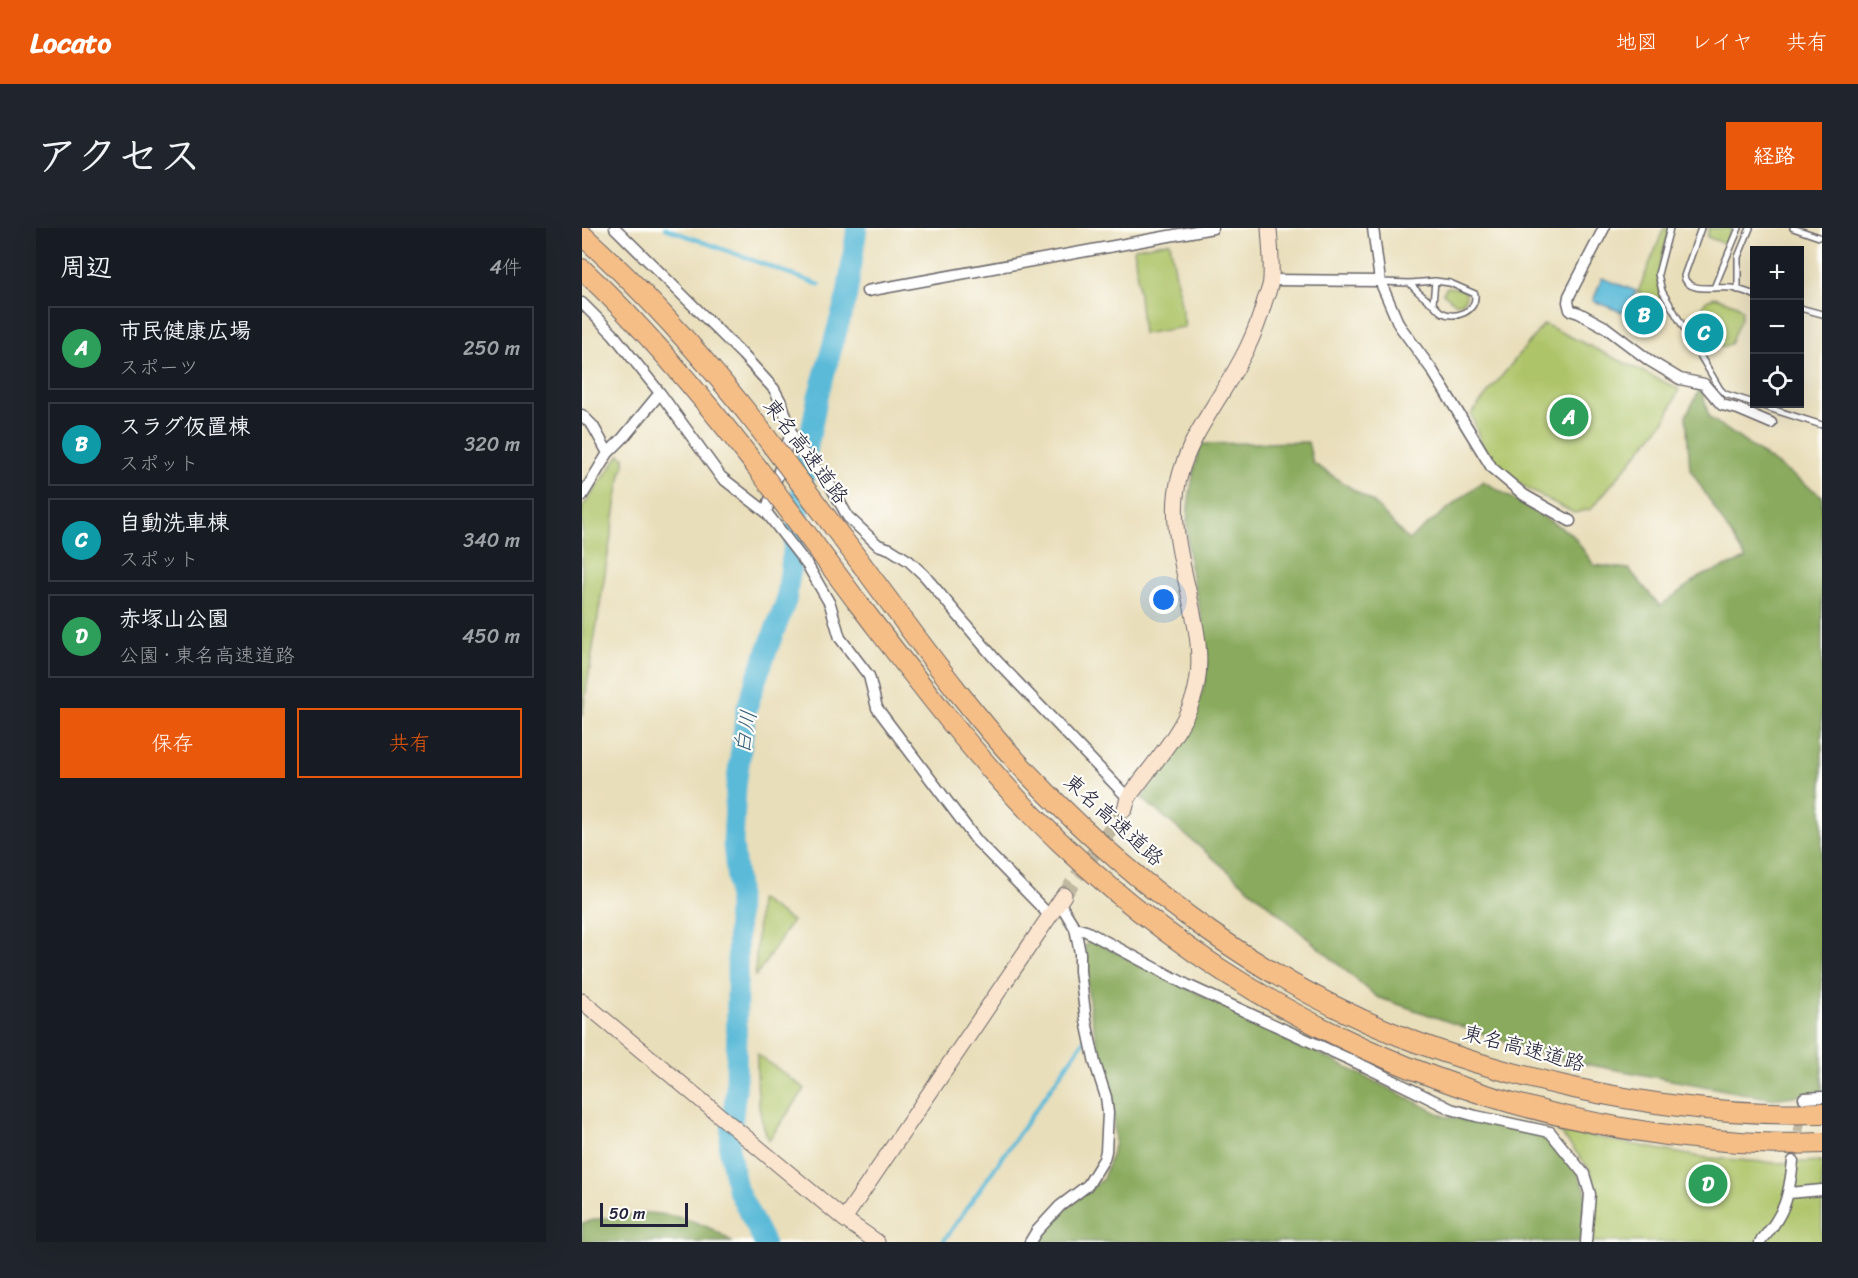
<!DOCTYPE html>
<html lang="ja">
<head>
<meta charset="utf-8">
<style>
	body { margin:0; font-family:Sriracha,"Klee One",sans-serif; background:#20242c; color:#f1f3f6 }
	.controls { position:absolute; right:18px; top:18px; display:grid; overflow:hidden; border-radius:0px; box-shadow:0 6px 24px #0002 }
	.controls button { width:54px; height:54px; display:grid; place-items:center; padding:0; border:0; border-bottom:2px solid #363941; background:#171b24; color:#f1f3f6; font:30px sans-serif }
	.scale { position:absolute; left:18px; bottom:15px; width:88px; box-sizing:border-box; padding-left:6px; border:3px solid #22223b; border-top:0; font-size:16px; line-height:21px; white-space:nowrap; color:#22223b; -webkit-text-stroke:4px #fdfcf7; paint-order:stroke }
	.you { position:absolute; left:582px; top:372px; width:21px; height:21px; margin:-15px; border:4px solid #fff; border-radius:50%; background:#1a73e8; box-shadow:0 0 0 9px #1a73e833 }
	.badge { display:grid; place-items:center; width:39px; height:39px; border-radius:50%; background:#ea580c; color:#fff; font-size:20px; font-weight:700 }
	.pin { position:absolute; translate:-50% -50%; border:3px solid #fff; box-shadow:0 2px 6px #0006 }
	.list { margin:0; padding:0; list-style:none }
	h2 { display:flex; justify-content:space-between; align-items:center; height:78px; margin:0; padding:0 24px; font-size:26px }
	h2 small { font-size:20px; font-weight:400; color:#9ea1a6 }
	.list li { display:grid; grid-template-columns:39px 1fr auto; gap:18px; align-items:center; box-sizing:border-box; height:84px; margin:0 12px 12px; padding:0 12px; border:2px solid #363941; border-radius:0px }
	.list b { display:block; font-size:22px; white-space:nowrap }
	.list p { margin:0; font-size:20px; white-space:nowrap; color:#9ea1a6 }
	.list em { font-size:20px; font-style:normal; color:#9ea1a6 }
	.actions { display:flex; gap:12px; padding:18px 24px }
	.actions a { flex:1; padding:14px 0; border:2px solid #ea580c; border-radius:0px; text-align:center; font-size:21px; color:#ea580c }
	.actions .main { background:#ea580c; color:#fff }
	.icon { flex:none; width:33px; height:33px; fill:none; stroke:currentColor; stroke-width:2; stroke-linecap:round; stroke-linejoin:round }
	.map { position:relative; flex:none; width:1240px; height:1014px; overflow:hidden; border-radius:0px }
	header { display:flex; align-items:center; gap:36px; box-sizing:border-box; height:84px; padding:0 30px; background:#ea580c; color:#fff }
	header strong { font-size:28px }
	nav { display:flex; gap:33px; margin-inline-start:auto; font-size:21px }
	.intro { display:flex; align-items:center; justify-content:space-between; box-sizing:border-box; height:144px; padding:0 36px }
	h1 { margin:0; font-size:42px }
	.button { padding:15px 27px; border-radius:0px; background:#ea580c; color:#fff; font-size:21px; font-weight:700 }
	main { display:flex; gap:36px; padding:0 36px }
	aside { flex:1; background:#171b24; border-radius:0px; box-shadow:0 6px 24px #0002 }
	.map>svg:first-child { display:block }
	.green { fill:#aec469; stroke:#687352; stroke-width:1.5 }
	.forest { fill:#8aaa5d; stroke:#56664c; stroke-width:1.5 }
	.water { fill:#5abad8; stroke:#3e6e8a; stroke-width:1.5 }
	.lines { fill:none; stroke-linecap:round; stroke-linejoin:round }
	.stream { stroke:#5abad8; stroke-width:4 }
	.river { stroke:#5abad8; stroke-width:21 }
	.street-tunnel { stroke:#c1b8a1; stroke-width:10; stroke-dasharray:10 5; stroke-linecap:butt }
	.secondary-tunnel { stroke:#c1b8a1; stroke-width:15; stroke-dasharray:15 8; stroke-linecap:butt }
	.lane-casing { stroke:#686467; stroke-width:8 }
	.street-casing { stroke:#686467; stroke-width:13 }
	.secondary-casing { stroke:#686467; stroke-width:17 }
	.highway-casing { stroke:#686467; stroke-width:22 }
	.lane { stroke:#fff; stroke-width:5 }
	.street { stroke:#fff; stroke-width:10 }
	.secondary { stroke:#fbe5cf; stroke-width:15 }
	.highway { stroke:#f6be87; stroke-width:20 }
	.highway-bridge-casing { stroke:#686467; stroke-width:22; stroke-linecap:butt }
	.highway-bridge { stroke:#f6be87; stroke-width:20 }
	.labels { text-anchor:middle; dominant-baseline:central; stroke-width:4.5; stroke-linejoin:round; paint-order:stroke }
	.street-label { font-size:21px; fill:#22223b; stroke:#fdfcf7 }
	.water-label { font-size:22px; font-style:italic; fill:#385f7a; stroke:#fdfcf7 }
</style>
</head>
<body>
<header>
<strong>Locato</strong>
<nav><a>地図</a><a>レイヤ</a><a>共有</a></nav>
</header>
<div class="intro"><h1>アクセス</h1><a class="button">経路</a></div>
<main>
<aside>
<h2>周辺<small>4件</small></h2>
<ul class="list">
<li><span class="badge" style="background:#2e9e5b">A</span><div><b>市民健康広場</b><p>スポーツ</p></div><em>250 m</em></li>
<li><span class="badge" style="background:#0f9aa8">B</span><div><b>スラグ仮置棟</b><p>スポット</p></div><em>320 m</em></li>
<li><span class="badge" style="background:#0f9aa8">C</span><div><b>自動洗車棟</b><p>スポット</p></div><em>340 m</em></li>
<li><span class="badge" style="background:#2e9e5b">D</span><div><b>赤塚山公園</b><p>公園 · 東名高速道路</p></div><em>450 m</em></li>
</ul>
<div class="actions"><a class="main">保存</a><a>共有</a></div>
</aside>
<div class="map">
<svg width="1240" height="1014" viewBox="0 0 1240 1014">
	<rect width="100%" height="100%" fill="#fdfcf7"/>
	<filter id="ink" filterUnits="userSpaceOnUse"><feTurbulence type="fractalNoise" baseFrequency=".0167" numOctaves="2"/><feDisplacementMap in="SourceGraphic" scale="12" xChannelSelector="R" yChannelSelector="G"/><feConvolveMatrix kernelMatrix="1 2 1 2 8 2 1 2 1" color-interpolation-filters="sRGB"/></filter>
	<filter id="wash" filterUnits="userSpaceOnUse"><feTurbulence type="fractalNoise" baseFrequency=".008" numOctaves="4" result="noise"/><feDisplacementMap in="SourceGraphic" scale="24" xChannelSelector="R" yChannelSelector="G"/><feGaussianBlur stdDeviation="1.35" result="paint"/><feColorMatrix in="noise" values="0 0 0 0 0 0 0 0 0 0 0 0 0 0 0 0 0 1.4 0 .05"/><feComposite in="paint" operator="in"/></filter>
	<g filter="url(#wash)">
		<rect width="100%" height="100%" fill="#e9deba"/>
		<!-- green -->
		<path class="green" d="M1082,0H1088C1081,24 1072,48 1081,73L1056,64Z
			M1127,0H1150L1144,16L1125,9Z
			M588,14L603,99L561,106L552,20Z
			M865,59L876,60L884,64V69L880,75H873L861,65Z
			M1133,69L1155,77L1160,82L1159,90L1148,116L1141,119C1133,114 1131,107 1127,99C1120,85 1113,75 1133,69Z
			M962,96L1097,161L1084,191L1009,281L992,285L949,263L918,240L902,223L889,186Z
			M38,226L42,229V239L39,246L0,489V280Z
			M177,671L210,693L177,744L173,748Z
			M175,826L223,861L187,912C174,886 175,855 175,826Z
			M976,902L1117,929L1195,935L1240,933V1014H1011L1014,960L1007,940Z"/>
		<!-- forest -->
		<path class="forest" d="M1119,159L1127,189L1240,268V864L1191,871L971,830L795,769L560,570C571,551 582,533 593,514C604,496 617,478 622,457C632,420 616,380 609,343C601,296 606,262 619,216L726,214L731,235L792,275L826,312L901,253L990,306L1012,337L1047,341L1078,378L1117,349L1164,331L1108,241L1104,188Z
			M509,712L862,888L962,908L993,939L1004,963L1000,1014H454L456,1009L482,982L521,951L533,915L530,861L518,827L508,782L503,735V718Z
			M64,985C93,986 127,995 150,1014H0V995L16,991Z"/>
		<!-- water -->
		<path class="water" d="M1020,50L1054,63L1045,86L1011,73Z"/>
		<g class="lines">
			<!-- stream -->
			<path class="stream" d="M83,0L238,57
				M361,1014L503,811"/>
			<!-- river -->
			<path class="river" d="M182,1014L155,961L147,920L154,862L156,660L151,616L154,559L164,483L176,446L204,373L226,218L235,172L265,67L275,0"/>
		</g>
	</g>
	<g filter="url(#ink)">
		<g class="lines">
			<!-- street-tunnel -->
			<path class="street-tunnel" d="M1211,933L1220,883"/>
			<!-- secondary-tunnel -->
			<path class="secondary-tunnel" d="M482,667L543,581"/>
			<defs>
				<path id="lane" d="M1088,0L1076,46L1080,63L1138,161L1143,166L1172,175
					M1119,0L1102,48C1105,66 1135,58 1149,60C1157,61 1165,64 1172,67
					M1211,0L1237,9
					M799,54L828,55L853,53L868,55L893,66C895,84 873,92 859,84C856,82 854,79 852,77C843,70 835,65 828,55
					M1132,60L1157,0
					M1156,62V29L1168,0
					M851,76L853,53
					M1218,80L1240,86
					M1174,176L1240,197"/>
				<path id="street" d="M33,0L161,127L192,161L200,176L213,216L248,257L266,289L296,317L308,321L327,333L342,347L413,431L546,570
					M791,0L798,53L817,97L850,142L910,240L942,267L988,293
					M1022,0L987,68L986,74L988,82L997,85L1023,99L1068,133L1098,151L1122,156L1140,177L1156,181L1189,195
					M689,52L798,53
					M285,63L631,0
					M0,75L31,106L78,165L139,249L184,284L226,338L248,376L258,410L287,448L295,480L395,613L468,688
					M0,187L11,198L26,225
					M0,268L26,225L41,210L78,165
					M184,284L209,205
					M493,700L504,703L605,757L784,839L869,881L894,888L968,904L1002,946L1008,966L1004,1014
					M1222,870L1240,869
					M1207,965L1240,962
					M448,1014L454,1004L478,978L506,957L522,931L524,923L526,885L524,869L513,835L504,793L498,743V725L493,700L477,674
					M1178,1014C1203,986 1207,969 1211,933"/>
				<path id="secondary" d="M543,581L546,570C568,539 598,508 611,471C635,401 577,320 598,247C606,217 623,192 639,166C659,134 673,109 683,72C686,65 689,57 689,50C690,33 688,17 687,0
					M0,773L262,991L295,1014
					M262,991L482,667"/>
				<path id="highway" d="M0,7C66,66 124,132 178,201
					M0,41C64,101 120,168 174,238
					M281,338C336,412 391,489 455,555C560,664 689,759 831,813C881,832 934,847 987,859C1069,877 1155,888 1240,885
					M276,375C340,458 402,542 478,614C642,771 852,875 1078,906C1132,913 1186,918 1240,915"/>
			</defs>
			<!-- lane casing -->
			<use href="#lane" class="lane-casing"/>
			<!-- street casing -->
			<use href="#street" class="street-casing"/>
			<!-- secondary casing -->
			<use href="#secondary" class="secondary-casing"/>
			<!-- highway casing -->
			<use href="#highway" class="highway-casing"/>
			<!-- lane -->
			<use href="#lane" class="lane"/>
			<!-- street -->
			<use href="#street" class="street"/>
			<!-- secondary -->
			<use href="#secondary" class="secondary"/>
			<!-- highway -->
			<use href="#highway" class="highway"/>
			<defs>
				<path id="highway-bridge" d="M178,201L281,338
					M174,238L276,375"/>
			</defs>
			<!-- highway-bridge casing -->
			<use href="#highway-bridge" class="highway-bridge-casing"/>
			<!-- highway-bridge -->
			<use href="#highway-bridge" class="highway-bridge"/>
		</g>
	</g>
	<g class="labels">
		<!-- street labels -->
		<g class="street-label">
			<text transform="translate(224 223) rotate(53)">東名高速道路</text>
			<text transform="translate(532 592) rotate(42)">東名高速道路</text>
			<text transform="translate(942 820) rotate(15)">東名高速道路</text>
		</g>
		<!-- water labels -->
		<g class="water-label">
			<text transform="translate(163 504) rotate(-80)">白川</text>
		</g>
	</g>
</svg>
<div class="controls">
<button>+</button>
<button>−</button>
<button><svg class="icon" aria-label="locate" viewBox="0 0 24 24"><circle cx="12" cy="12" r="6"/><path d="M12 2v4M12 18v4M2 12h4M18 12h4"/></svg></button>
</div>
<div class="scale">50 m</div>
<div class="you"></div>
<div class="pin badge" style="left:987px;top:189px;background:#2e9e5b">A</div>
<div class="pin badge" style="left:1062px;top:87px;background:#0f9aa8">B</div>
<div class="pin badge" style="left:1122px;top:105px;background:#0f9aa8">C</div>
<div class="pin badge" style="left:1126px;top:956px;background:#2e9e5b">D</div>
</div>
</main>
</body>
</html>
